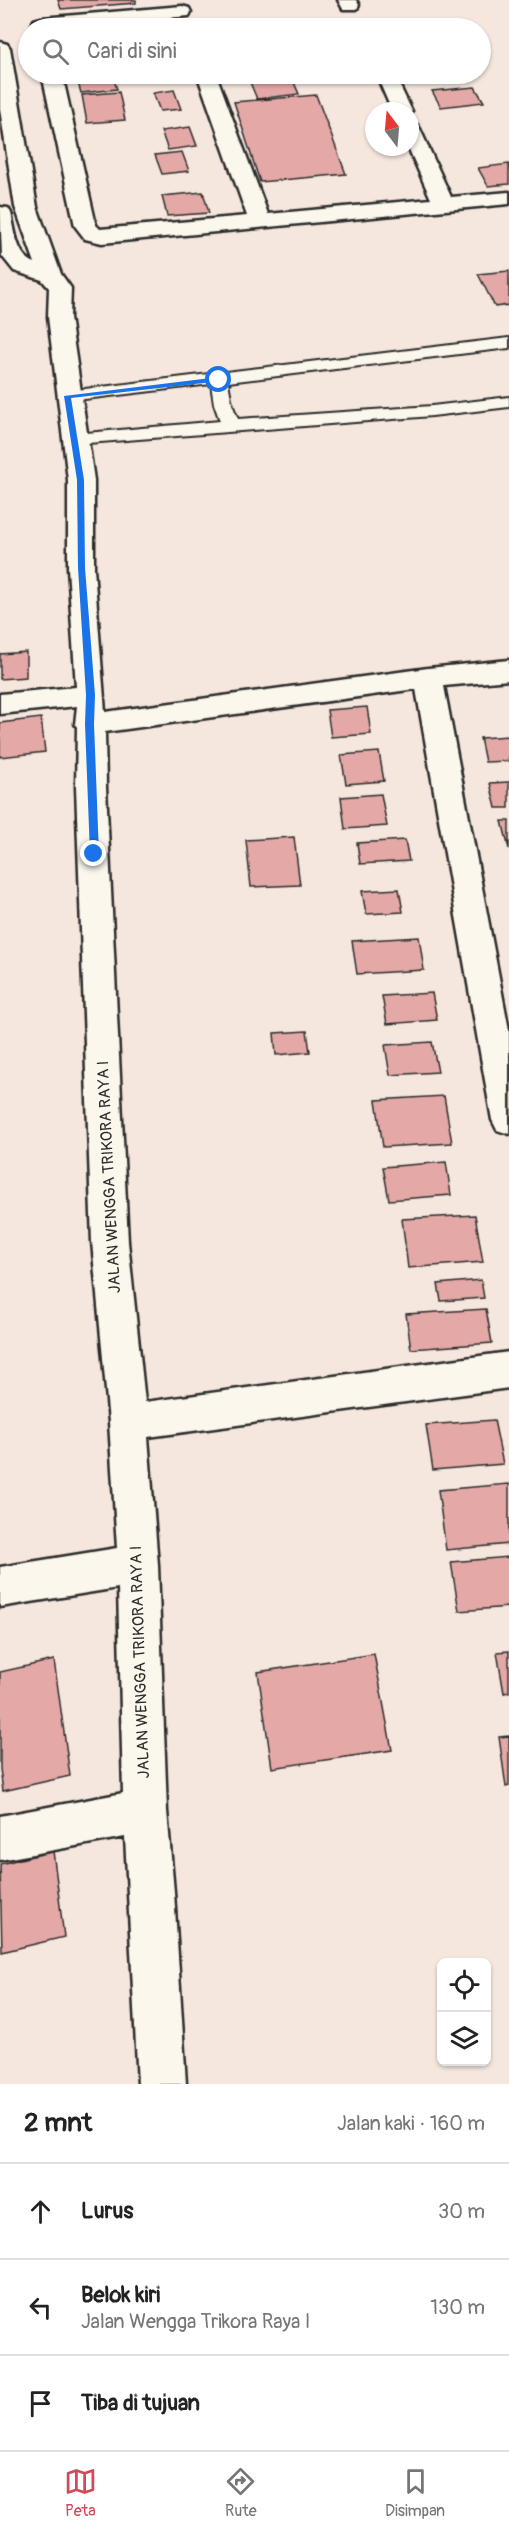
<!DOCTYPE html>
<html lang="id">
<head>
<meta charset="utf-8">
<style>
	body { margin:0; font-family:Pangolin,sans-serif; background:#f6f6f6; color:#222 }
	.controls { position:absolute; right:18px; bottom:18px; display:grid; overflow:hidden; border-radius:9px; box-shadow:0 2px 4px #0004 }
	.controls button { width:54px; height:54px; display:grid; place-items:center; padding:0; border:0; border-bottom:2px solid #e0e0e0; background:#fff; color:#222; font:30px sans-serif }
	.compass { position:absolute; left:365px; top:102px; width:54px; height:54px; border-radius:50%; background:#fff; box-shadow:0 2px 4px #0004; rotate:344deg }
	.stop { position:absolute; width:18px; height:18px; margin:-14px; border:4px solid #1a73e8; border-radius:50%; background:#fff }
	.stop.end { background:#1a73e8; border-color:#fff; box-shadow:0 2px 6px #0008 }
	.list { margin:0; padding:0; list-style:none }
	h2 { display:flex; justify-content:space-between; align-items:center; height:78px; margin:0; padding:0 24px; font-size:26px }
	h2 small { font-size:20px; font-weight:400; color:#767676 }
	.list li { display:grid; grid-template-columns:39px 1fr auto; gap:18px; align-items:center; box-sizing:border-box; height:96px; padding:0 24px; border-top:2px solid #e0e0e0 }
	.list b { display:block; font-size:22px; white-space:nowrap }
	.list p { margin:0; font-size:20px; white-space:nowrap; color:#767676 }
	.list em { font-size:20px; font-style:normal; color:#767676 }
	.icon { flex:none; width:33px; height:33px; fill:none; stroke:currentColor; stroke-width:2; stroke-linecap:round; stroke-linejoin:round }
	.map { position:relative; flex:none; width:509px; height:2084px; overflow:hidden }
	.search { position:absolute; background:#fff; box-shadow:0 2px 4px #0004; left:18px; right:18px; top:18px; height:66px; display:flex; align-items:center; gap:15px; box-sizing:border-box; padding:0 21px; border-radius:33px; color:#767676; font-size:22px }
	.sheet { height:366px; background:#fff }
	nav { display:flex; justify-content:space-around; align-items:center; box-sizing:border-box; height:84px; border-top:2px solid #e0e0e0; background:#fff; font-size:16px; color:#767676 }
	nav a { display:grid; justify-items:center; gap:3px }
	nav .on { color:#d1495b }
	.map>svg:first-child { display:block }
	.building { fill:#e4a9a6; stroke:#2b2b2b; stroke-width:1.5 }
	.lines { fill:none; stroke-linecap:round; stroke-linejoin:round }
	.lane-casing { stroke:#2b2b2b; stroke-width:4 }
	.street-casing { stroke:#2b2b2b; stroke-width:5 }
	.lane { fill:#fbf7ec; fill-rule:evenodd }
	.street { fill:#fbf7ec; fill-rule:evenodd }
	.route { fill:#1a73e8 }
	.labels { text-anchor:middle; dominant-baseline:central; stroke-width:4.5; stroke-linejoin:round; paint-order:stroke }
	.street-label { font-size:16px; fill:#2b2b2b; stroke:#fbf7ec }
</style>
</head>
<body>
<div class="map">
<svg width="509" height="2084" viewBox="0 0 509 2084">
	<rect width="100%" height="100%" fill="#f6e7de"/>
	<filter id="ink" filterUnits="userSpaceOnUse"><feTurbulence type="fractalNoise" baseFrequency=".0167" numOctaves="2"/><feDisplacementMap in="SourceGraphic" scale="12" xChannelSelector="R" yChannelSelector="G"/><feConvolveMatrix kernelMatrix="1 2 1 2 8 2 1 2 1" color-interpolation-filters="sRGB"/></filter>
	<g filter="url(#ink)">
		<!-- building -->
		<path class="building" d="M58,0H136V3L61,9Z
			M112,74L117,89L81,93L76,76Z
			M291,76L299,94L257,99L249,80Z
			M475,87L484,102L441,107L432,91Z
			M174,90L181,109L160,111L153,93Z
			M119,92L125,120L87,123L82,95Z
			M316,95L346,174L260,182L234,102Z
			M190,127L197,146L168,150L161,131Z
			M182,152L189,171L162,174L155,155Z
			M509,164V184L488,186L478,168Z
			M203,192L209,213L167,216L162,196Z
			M509,271V305L495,307L478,274Z
			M26,652V677L0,679V654Z
			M367,707L371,734L331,737L327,710Z
			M41,718L45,752L0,757V723Z
			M509,736V761L485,762L480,738Z
			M379,752L384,781L346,784L341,755Z
			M509,782V808H496L490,783Z
			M381,794L387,826L345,829L341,797Z
			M502,821H509V849Z
			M294,837L300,885L251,887L246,840Z
			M405,840L409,861L360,864L357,843Z
			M399,889L403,912L366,914L362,891Z
			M419,937L424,970L357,974L352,941Z
			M432,993L437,1020L387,1024L382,996Z
			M307,1031L310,1052L276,1055L274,1033Z
			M432,1042L438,1072L390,1075L385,1045Z
			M444,1096L452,1143L383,1147L376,1100Z
			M446,1162L451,1195L389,1200L383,1167Z
			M475,1215L483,1262L408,1268L402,1219Z
			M481,1280L484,1298L441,1301L438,1284Z
			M486,1309L492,1343L411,1349L406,1314Z
			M494,1420L503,1464L433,1470L426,1425Z
			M509,1484V1544L446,1550L438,1490Z
			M509,1557V1607L459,1611L451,1562Z
			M509,1651V1692L504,1693L497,1652Z
			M374,1654L392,1750L272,1768L258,1672Z
			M54,1660L70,1776L3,1791L0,1769V1672Z
			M509,1736V1786L506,1787L499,1737Z
			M53,1851L64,1937L2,1952L0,1864Z"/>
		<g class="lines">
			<defs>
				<path id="lane" d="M509,338V348L228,382L232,404L238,419L432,406L509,397V407L432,416L75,444L69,443L66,439L69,435L75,434L220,421L214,404L211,384L68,401L62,400L59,396L62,392L68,391Z"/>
				<path id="street" d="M338,0H356L359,5L357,9H343Z
					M182,6L189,8L191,12L189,16L54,28H36L32,24L34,20L41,18Z
					M0,42L7,44L10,48L37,207L61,274L71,288L70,317L94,480V568L105,712L428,668L509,660V680L444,686L509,1030V1134L497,1130L492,1120L416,689L105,732L106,787L128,1242L145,1402L509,1352V1388L148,1437L158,1565L167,1811L174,1892L186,2084H138L125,1837L0,1860V1816L123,1793L118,1588L0,1607V1567L117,1548L109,1422L92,1242L76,787L77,727L75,724L77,706L0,714V694L76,687L68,568V480L48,317L49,288L42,280L14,271L2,256L0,207L8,208L11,213C15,230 16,256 35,263L15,207L0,109Z
					M42,74H62L96,225L100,229L247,216L197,74H216L268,214L431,199L408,147H410V123L417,125L420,129L451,197L509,192V204L102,243L85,239L75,226Z
					M376,74H394L412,111L410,114V111H392Z"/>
			</defs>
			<!-- lane casing -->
			<use href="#lane" class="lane-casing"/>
			<!-- street casing -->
			<use href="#street" class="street-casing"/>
			<!-- lane -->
			<use href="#lane" class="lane"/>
			<!-- street -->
			<use href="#street" class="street"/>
		</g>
	</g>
	<!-- route -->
	<path class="route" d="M219,377L221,381L71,398L84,480L85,568L95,695L94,724L99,854L94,857L90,854L85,724L86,695L78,568L77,480L64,396Z"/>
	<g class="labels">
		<!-- street labels -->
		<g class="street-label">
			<text transform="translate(109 1177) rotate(-93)">JALAN WENGGA TRIKORA RAYA I</text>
			<text transform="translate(140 1662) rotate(-92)">JALAN WENGGA TRIKORA RAYA I</text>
		</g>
	</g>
</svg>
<div class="controls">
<button><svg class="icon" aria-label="locate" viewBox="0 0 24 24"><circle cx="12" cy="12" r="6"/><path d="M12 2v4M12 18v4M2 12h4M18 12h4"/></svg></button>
<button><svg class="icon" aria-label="layers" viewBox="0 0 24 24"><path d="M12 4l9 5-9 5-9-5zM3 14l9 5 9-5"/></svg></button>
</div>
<svg class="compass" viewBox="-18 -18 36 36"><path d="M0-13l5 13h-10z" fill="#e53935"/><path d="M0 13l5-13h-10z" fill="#767676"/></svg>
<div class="stop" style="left:219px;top:380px"></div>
<div class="stop end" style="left:94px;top:854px"></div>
<div class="search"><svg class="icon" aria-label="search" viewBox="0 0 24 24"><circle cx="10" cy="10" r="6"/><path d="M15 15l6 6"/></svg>Cari di sini</div>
</div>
<section class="sheet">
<h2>2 mnt<small>Jalan kaki · 160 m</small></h2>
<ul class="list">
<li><svg class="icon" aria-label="ahead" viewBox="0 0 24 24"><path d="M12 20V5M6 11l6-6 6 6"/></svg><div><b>Lurus</b></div><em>30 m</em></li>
<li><svg class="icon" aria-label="left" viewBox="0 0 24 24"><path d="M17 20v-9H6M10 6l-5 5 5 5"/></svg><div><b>Belok kiri</b><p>Jalan Wengga Trikora Raya I</p></div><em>130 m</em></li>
<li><svg class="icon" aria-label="arrive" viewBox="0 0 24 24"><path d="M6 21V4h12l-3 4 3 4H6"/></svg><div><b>Tiba di tujuan</b></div></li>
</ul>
</section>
<nav>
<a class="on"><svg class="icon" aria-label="map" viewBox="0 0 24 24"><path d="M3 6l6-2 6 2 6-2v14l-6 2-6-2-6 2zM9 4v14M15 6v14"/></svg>Peta</a>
<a><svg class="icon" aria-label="directions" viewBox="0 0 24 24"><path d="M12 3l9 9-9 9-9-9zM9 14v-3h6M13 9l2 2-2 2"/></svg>Rute</a>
<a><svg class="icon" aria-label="saved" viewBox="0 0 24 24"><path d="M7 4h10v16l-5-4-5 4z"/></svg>Disimpan</a>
</nav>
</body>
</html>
